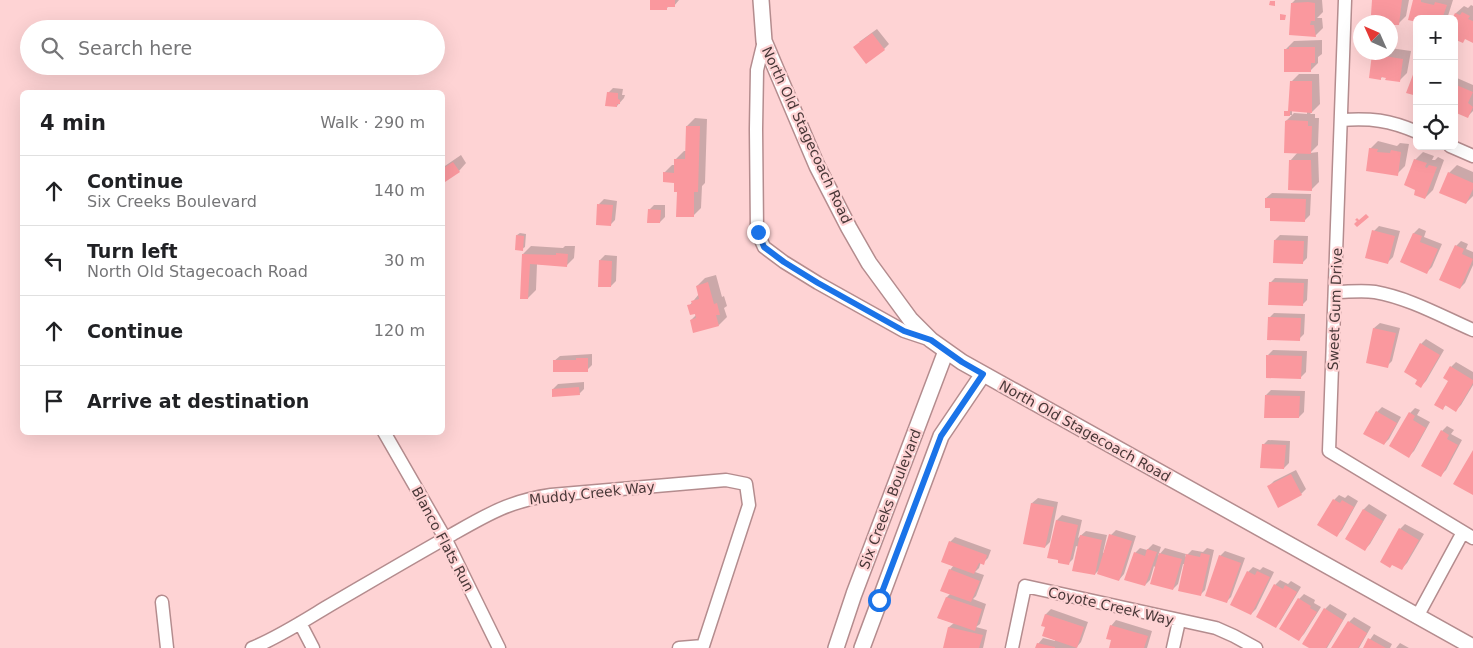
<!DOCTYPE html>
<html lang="en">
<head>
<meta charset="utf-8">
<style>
	body { margin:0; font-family:"DejaVu Sans",sans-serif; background:#f6f6f6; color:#202124 }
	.controls { position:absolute; right:15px; top:15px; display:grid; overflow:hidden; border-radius:8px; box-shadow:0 5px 20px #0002 }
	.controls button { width:45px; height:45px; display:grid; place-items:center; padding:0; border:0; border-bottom:1px solid #e0e0e0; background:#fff; color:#202124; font:25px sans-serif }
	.compass { position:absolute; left:1353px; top:15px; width:45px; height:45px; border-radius:50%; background:#fff; box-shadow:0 5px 20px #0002; rotate:315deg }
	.stop { position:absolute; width:15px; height:15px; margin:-11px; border:4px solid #1a73e8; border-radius:50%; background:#fff }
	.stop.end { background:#1a73e8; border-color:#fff; box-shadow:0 1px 5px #0008 }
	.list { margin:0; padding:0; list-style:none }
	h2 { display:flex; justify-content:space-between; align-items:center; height:65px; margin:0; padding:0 20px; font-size:21px }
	h2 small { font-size:16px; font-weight:400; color:#757577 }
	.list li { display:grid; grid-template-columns:32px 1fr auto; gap:15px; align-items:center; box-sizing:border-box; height:70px; padding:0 20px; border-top:1px solid #e0e0e0 }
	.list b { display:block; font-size:19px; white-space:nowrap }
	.list p { margin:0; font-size:16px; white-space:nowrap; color:#757577 }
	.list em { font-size:16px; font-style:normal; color:#757577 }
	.icon { flex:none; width:28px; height:28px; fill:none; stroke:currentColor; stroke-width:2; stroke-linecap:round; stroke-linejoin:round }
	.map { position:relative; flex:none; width:1473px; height:648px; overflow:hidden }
	.search { position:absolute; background:#fff; box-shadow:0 5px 20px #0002; left:20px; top:20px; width:425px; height:55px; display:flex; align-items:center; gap:12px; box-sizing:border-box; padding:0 18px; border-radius:28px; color:#757577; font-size:19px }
	.panel { position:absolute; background:#fff; box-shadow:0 5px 20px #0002; left:20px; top:90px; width:425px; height:345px; border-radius:8px }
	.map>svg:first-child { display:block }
	.shadow { fill:#0003 }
	.building { fill:#fa989e }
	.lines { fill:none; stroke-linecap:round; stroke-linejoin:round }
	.minor-casing { stroke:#b48c8e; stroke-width:15 }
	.tertiary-casing { stroke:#b48c8e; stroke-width:18 }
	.minor { stroke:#fff; stroke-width:12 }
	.tertiary { stroke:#fff; stroke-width:15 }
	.route { stroke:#1a73e8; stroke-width:6 }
	.labels { text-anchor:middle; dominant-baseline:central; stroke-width:4.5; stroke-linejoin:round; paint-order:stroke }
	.street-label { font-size:14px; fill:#493838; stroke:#fed3d4 }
</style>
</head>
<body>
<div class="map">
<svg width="1473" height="648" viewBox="0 0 1473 648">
	<rect width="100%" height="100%" fill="#fed3d4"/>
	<!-- shadow -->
	<path class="shadow" d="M651,0H679L674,6H669L667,8Z
		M1295,0H1322L1323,12L1317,18H1322L1323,28L1315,36L1292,3Z
		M1373,0H1409L1406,16L1398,24L1381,22L1382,15Z
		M1414,0H1453L1447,19H1417Z
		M1471,5L1473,6V41L1460,35L1453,19L1456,13L1464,6L1468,8Z
		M877,29L889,44L884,49L859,42Z
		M1322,40V54L1318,57V63L1310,71L1286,49L1294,41Z
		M1390,48L1411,51L1407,73L1399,81L1383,76L1380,79L1373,55L1375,52H1390Z
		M1299,74H1319L1320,104L1310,114H1315V118H1319L1318,145L1310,153L1318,152L1319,182L1311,190L1290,161L1298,152L1286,121L1294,113L1307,114V112L1292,110V115H1285V112L1290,110L1291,82Z
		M1457,78L1473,85V111L1468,116L1454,110V81Z
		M613,88L623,89L622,95H625L624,98L617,106L608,93Z
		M695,118L707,119L705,183L702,186L701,208L693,216L678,191L675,181L664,173L672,165H675L676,159L684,151H686L687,126Z
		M1378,141L1397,146L1400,143L1409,144L1405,166L1397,174L1370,149Z
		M1423,152L1434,156L1432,160H1435L1438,157L1444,160L1433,190L1425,198L1415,160Z
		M461,155L466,163L459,171L442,182V168Z
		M1457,165L1473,172V196L1466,203L1449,173Z
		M1272,193L1311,194L1310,215L1305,220L1272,207L1266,198Z
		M604,199L617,201L615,220L610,225L599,204Z
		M654,205H665V217L660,222L649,210Z
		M1379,226L1400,231L1393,257L1388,262L1374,231Z
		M1419,228L1426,231L1424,237L1442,244L1432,267L1427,272L1402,262L1414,233Z
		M520,233L526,234L525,247L522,249L517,235Z
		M1280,235L1308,236L1307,258L1302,263L1275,240Z
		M1461,241L1468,244L1466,249L1473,252V265L1465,283L1460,288L1456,246Z
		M531,246L563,248L565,246H575L574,258L566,266L537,264L536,290L528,298L523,254Z
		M605,255L617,256L616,281L611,286L600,260Z
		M716,275L722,297L724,296L727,306L724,308L727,317L719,325L691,320L696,315L689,306L699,294L697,286L705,278Z
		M1275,278L1308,279L1307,300L1302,305L1270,283Z
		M1274,313L1305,314L1304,334L1299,339L1269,318Z
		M1380,323L1400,328L1392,361L1387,366L1374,328Z
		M1426,339L1444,350L1426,381L1421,386L1419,379L1421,344Z
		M1273,350L1307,351L1306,372L1301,377L1268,355Z
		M592,354V365L587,370L554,361L560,356Z
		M1456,362L1473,372V385L1461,405L1456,410L1446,405L1442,409L1450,381L1451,367Z
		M584,382V389L579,394L553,389L558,384Z
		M1271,390L1305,391L1304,412L1299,417L1266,395Z
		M1382,407L1401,417L1389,439L1384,444L1377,412Z
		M1415,408L1420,410L1417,415L1430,422L1414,451L1409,456L1410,413Z
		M1447,426L1454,430L1451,434L1462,440L1446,470L1441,475L1442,431Z
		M1268,440L1290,441L1289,463L1284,468L1263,445Z
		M1296,470L1306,489L1301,494L1269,486L1274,481Z
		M1339,495L1345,498L1348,495L1358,501L1342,530L1337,535L1334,500Z
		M1038,498L1058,502L1050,542L1045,547L1032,503Z
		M1369,504L1387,515L1370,544L1365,549L1347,538L1364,509Z
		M1062,515L1082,520L1078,538L1086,531L1107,535L1103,553H1105L1111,535L1116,530L1136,536L1124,574L1119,580L1100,569L1095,574L1079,547L1076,546L1073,559L1068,564L1060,559L1049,557L1057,520Z
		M1405,524L1424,534L1407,563L1402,568L1400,529Z
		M955,537L991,550L988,558L983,563L981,562L979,568L975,572L984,575L976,596L973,599L986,604L980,624L976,627L987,630L983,648H942H944L949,627L954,623L938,618L947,597L951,593L950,570L954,565L950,542Z
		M1153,544L1161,547L1158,556L1165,548L1186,554L1185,557L1192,550L1203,552L1207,548L1214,550L1205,590L1200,595L1185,564H1183L1178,584L1173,589L1154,566L1150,580L1145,585L1135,553L1140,548L1147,550Z
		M1225,551L1245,558L1231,597L1226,602L1220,556Z
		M1253,567L1260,570L1263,567L1274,572L1256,609L1251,614L1248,572Z
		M1280,580L1288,584L1291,581L1301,587L1280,622L1275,627V585Z
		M1304,594L1315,600L1314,603L1321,607L1304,634L1299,639L1281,629L1299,599Z
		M1330,604L1347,614L1327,648H1312L1325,609Z
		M1051,609L1088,622L1081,642L1076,648H1037L1038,644L1043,638L1055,641V640L1046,626V614Z
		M1354,617L1371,627L1359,648H1333L1349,622Z
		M1116,620L1152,631L1147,648H1110L1113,639L1111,626Z
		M1374,634L1392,644L1390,648H1364Z
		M1400,643L1409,648H1396Z"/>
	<!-- building -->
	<path class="building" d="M650,0H675V7H667V10H650Z
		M1372,0H1402L1399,25H1390V22H1380V16L1371,15Z
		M1413,0H1421V2L1434,5L1435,2L1447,5L1442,19H1417V22L1408,20Z
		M1270,1H1275V6L1269,5Z
		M1308,2L1315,3V21H1311L1310,25H1314L1316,37L1289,35L1291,3Z
		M1462,12L1470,16L1468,19L1473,21V43L1465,39L1463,43L1456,40L1458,36L1454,34V19H1452L1455,13L1460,15Z
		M1280,14L1286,15L1285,20H1280Z
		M872,33L885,50L866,64L853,47Z
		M1289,47H1315V63H1311V72H1284V49H1289Z
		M1372,54L1403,59L1400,82L1385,80L1386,78L1381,77V80L1369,78Z
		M1414,72L1417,73V96L1406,93Z
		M1290,81H1312V113L1288,111Z
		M1454,84L1473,92L1468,103L1473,107L1468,118L1454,112Z
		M607,92L618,93V99L620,100V104H617V107L605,106Z
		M1284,111H1290V116H1284Z
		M1288,120L1308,121V126H1312L1311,154L1284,153L1285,121Z
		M686,126H700L698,192H694V217H676L677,192H674V183L663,182V172L674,173V159H685Z
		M1369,148L1378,149L1377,152L1390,153L1391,150L1401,152L1398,176L1366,171Z
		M1414,159L1427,163L1425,167L1427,168L1429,165L1437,167L1425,199L1414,195L1415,190L1404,185Z
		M1289,160H1311L1312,191L1288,190Z
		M453,162L460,172L442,184V169Z
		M1448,172L1473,183V189L1466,204L1439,193Z
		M1265,198L1306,199L1305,222L1270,221V208H1265Z
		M597,204L613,205L611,226L596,225Z
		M648,209L661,210L660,223H647Z
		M1366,214L1369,217L1357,227L1354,224L1357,221L1355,220L1357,218L1359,220Z
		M1372,230L1395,236L1388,264L1365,258Z
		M1413,233L1422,236L1420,242L1438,249L1427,274L1400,262Z
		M516,235L524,236L523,251L515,250Z
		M1274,240L1304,241L1303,264L1273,263Z
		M1455,245L1464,249L1462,254L1473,259L1460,289L1439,280Z
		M556,253L568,254L567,267L530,264L528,299H520L522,254L556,255Z
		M599,260L612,261L611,287H598Z
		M708,282L714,304L717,303L720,315H716L719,326L693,333L690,320L696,318L695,314L690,315L687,305L692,304L691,301L699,299L696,286Z
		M1269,282L1304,283L1303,306L1268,305Z
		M1268,317L1301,318L1300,341L1267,340Z
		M1373,328L1396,333L1388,368L1366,363Z
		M1420,343L1440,355L1421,388L1415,384L1417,380L1404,372Z
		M1266,355L1302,356L1301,379L1266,378Z
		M576,358H588V372H553V360H576Z
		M1450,366L1473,380V383L1456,412L1445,405L1443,410L1434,405L1448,381L1443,378Z
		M579,387L580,395L552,397V389Z
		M1265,395L1300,396L1299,418H1264Z
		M1376,411L1397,423L1384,445L1363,434Z
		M1409,412L1415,416L1413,420L1426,428L1409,458L1389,446Z
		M1441,430L1449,435L1447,439L1458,445L1441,477L1421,466Z
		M1262,444L1286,445L1284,469L1260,468Z
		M1473,450V495L1453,484Z
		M1291,474L1302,495L1278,508L1267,486Z
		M1333,499L1340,503L1342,500L1354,507L1337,537L1317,525Z
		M1031,503L1054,507L1045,548L1023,544Z
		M1363,509L1383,521L1365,551L1345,539Z
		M1056,520L1078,525L1069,565L1058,563V560L1047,558Z
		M1399,528L1419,540L1402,570L1392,565L1390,568L1380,562Z
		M1109,534L1132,541L1119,581L1097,574Z
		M1080,535L1102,540L1095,575L1072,571Z
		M949,541L987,555L984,565L979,563L974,574L941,562Z
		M1147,549L1157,552L1145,586L1124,580L1134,552L1145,556Z
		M1159,553L1182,559L1173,590L1150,584Z
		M1201,553L1210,555L1201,596L1178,591L1186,554L1200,557Z
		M1219,555L1241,563L1227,603L1205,596Z
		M949,569L980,581L971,602L940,591Z
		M1247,571L1255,575L1257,571L1270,577L1251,615L1230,605Z
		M1274,584L1283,589L1285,585L1297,592L1276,628L1256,617Z
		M946,597L982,609L975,631L937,618Z
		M1298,598L1311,606L1310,608L1317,612L1299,641L1279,629Z
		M1324,608L1343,620L1326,648H1309L1302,644Z
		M1045,614L1084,627L1077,648L1042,636L1045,627L1041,626Z
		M1348,621L1367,633L1358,648H1331Z
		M1110,625L1148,636L1144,648H1109L1111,640L1106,639Z
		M948,627L983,635L979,648H943Z
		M1368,638L1386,648H1363Z
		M1037,643L1055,647V648H1035Z"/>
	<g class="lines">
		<defs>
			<path id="minor" d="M1345,0L1329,451L1473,538
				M764,41L757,70L756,129L757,231L764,247L784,262L818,283L904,331L931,340
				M1341,120C1371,118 1389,120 1417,132
				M1450,146L1473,156
				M1336,292C1348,292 1362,290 1375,292C1409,298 1441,316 1473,330
				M384,432L445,538L499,648
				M162,602L167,648
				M1417,617L1463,532
				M300,623L313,648
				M252,648C277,638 302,622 325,608C368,583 410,558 453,534C488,514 510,501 551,495L726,480L746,484L749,505L703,646L679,648
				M1012,648L1025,586L1216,628L1234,636L1256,648
				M1173,648L1179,621"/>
			<path id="tertiary" d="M761,0L764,41L817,166L849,228L869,263L910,319L931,340L962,362L1473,647
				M836,648L854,594L946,351
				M862,648L941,436L983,374"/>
		</defs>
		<!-- minor casing -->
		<use href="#minor" class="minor-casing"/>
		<!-- tertiary casing -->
		<use href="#tertiary" class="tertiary-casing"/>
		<!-- minor -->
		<use href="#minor" class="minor"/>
		<!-- tertiary -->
		<use href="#tertiary" class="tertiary"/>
	</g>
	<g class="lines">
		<!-- route -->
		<path class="route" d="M758,232L764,247L784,262L818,283L904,331L931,340L962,362L983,374L941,436L879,600"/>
	</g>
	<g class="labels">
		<!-- street labels -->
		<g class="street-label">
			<text transform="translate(807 135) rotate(65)">North Old Stagecoach Road</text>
			<text transform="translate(1335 309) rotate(-88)">Sweet Gum Drive</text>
			<text transform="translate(1085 431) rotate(29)">North Old Stagecoach Road</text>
			<text transform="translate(592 493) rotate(-6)">Muddy Creek Way</text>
			<text transform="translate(890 499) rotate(-69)">Six Creeks Boulevard</text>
			<text transform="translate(443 539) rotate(62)">Blanco Flats Run</text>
			<text transform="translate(1111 606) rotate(13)">Coyote Creek Way</text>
		</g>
	</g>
</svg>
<div class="controls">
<button>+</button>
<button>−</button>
<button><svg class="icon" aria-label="locate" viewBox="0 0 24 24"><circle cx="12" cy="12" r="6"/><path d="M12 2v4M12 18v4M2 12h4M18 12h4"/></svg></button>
</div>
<svg class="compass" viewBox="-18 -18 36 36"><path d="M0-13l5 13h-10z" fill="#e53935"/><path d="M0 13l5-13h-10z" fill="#757577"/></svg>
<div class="stop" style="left:879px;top:600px"></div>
<div class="stop end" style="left:758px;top:232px"></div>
<div class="search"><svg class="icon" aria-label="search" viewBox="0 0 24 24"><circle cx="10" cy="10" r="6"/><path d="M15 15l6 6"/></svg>Search here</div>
<section class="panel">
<h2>4 min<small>Walk · 290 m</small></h2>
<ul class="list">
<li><svg class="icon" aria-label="ahead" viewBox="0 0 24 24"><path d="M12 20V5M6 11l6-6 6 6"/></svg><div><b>Continue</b><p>Six Creeks Boulevard</p></div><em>140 m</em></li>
<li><svg class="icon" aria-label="left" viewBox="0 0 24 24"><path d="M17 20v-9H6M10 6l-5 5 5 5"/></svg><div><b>Turn left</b><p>North Old Stagecoach Road</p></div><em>30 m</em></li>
<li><svg class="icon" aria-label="ahead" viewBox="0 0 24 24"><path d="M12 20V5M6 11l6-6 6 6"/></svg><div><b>Continue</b></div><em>120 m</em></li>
<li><svg class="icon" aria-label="arrive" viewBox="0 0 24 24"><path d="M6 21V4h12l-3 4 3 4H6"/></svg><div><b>Arrive at destination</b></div></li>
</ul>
</section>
</div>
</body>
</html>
